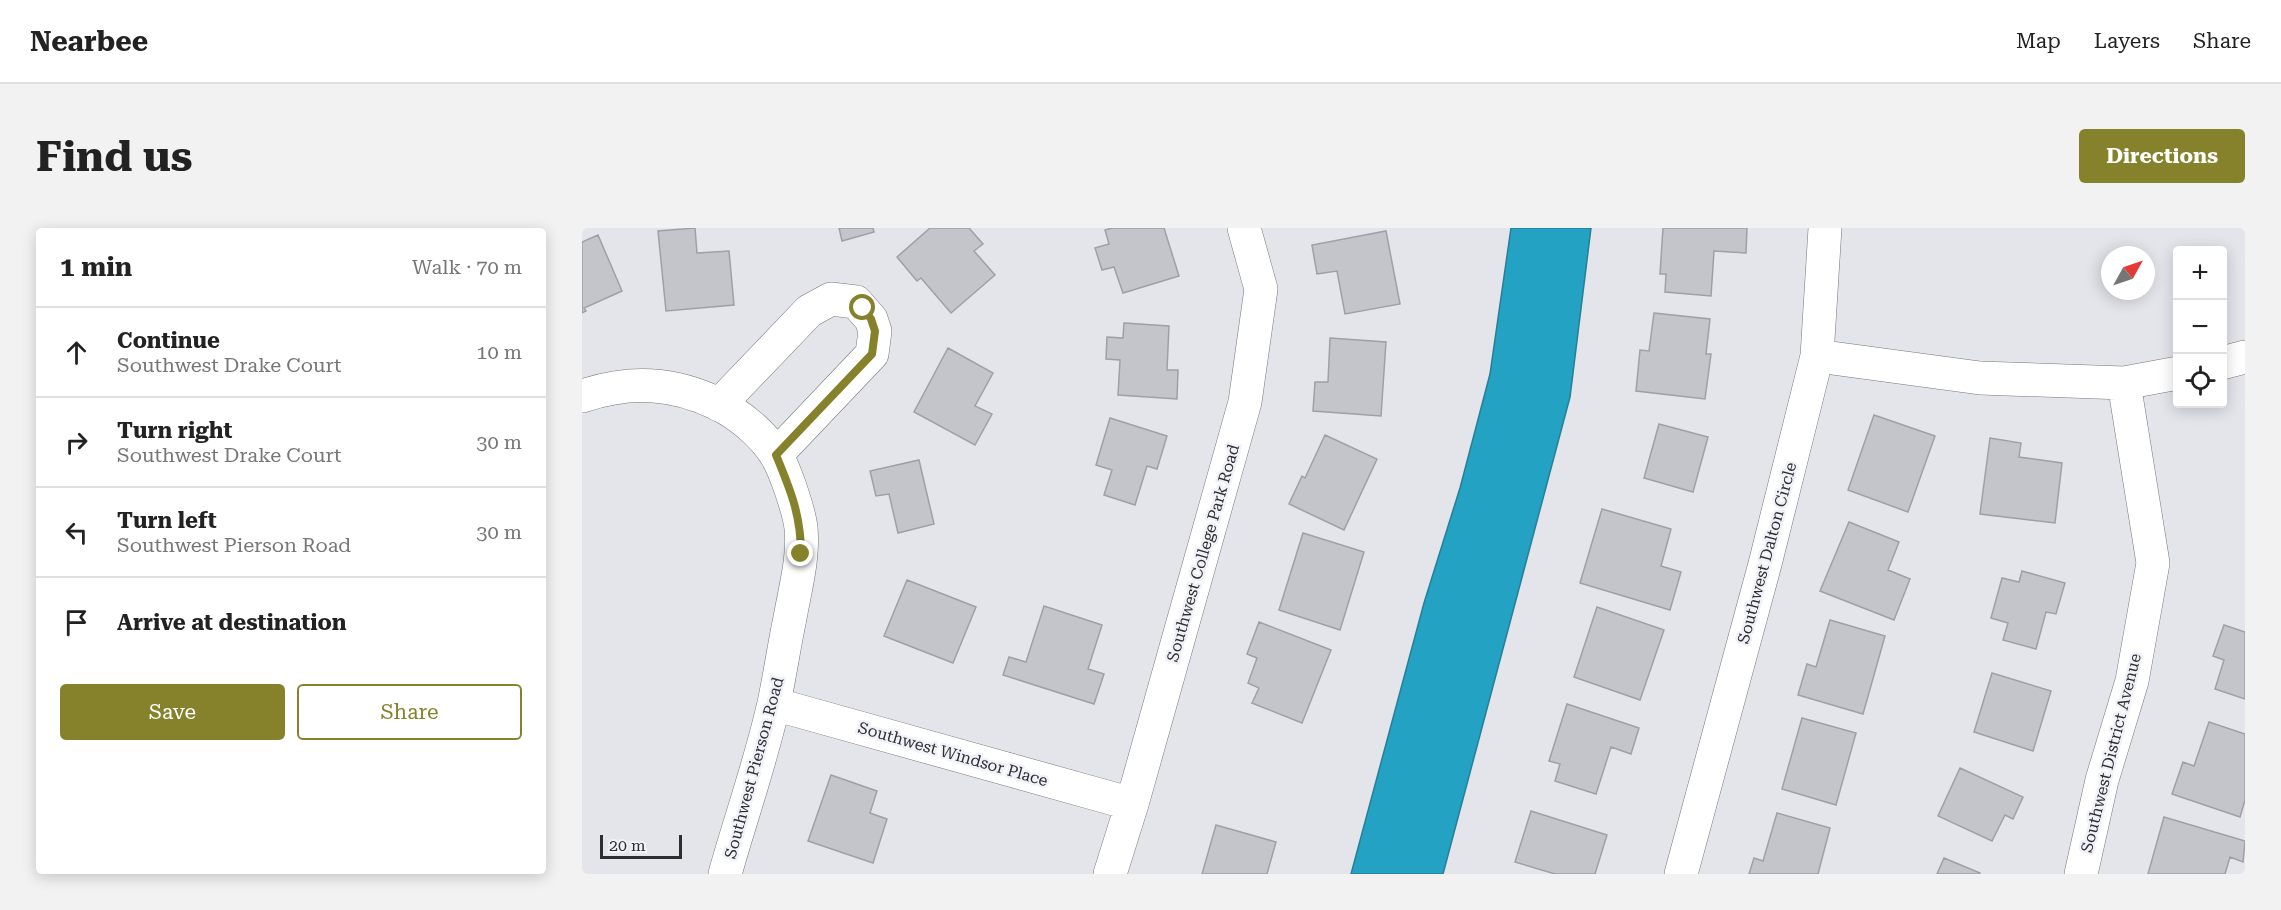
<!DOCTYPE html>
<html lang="en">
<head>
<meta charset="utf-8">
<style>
	body { margin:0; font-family:"Roboto Serif",serif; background:#f2f2f2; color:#222 }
	.controls { position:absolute; right:18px; top:18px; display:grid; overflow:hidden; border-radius:6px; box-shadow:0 3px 15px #0003 }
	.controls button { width:54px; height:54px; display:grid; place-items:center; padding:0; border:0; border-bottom:2px solid #e0e0e0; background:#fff; color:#222; font:30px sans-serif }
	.compass { position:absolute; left:1519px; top:18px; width:54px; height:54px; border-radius:50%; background:#fff; box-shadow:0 3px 15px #0003; rotate:50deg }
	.scale { position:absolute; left:18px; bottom:15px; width:82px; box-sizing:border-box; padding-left:6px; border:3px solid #2e2e31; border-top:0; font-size:16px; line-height:21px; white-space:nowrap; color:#2e2e31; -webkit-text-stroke:4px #f1f2f9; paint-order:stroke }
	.stop { position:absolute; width:18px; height:18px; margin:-14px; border:4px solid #85822b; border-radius:50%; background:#fff }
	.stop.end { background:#85822b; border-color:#fff; box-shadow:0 2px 6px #0008 }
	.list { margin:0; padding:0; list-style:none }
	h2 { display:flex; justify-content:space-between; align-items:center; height:78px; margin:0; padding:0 24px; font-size:26px }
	h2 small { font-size:20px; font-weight:400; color:#767676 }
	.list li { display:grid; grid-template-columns:39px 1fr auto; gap:18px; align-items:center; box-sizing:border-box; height:90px; padding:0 24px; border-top:2px solid #e0e0e0 }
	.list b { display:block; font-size:22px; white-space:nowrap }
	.list p { margin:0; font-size:20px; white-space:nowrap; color:#767676 }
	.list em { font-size:20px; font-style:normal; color:#767676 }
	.actions { display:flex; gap:12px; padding:18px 24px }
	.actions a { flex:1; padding:14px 0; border:2px solid #85822b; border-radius:6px; text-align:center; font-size:21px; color:#85822b }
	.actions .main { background:#85822b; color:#fff }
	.icon { flex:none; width:33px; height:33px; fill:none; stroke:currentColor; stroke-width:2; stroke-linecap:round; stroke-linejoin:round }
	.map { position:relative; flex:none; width:1663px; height:646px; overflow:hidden; border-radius:6px }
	header { display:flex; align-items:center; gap:36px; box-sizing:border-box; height:84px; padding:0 30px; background:#fff; border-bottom:2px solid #e0e0e0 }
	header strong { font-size:28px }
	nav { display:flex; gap:33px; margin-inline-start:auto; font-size:21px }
	.intro { display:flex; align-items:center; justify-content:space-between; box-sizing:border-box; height:144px; padding:0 36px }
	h1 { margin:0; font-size:42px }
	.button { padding:15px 27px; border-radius:6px; background:#85822b; color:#fff; font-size:21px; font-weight:700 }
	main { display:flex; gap:36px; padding:0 36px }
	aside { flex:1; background:#fff; border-radius:6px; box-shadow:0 3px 15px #0003 }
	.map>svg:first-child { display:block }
	.water { fill:#23a2c3; stroke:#267f97; stroke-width:1.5 }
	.building { fill:#c4c5cb; stroke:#9fa0a6; stroke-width:1.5 }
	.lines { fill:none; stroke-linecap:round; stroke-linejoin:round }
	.minor-casing { stroke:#76777c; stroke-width:34 }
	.minor { stroke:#fff; stroke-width:33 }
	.route { stroke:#85822b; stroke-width:8 }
	.labels { text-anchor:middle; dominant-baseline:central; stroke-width:5; stroke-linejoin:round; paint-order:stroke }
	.street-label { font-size:16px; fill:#2e2e31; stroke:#f1f2f9 }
</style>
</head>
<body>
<header>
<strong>Nearbee</strong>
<nav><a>Map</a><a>Layers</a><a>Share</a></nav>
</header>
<div class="intro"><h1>Find us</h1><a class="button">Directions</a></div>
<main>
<aside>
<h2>1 min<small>Walk · 70 m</small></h2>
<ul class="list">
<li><svg class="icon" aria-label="ahead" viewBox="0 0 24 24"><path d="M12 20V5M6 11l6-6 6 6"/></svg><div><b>Continue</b><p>Southwest Drake Court</p></div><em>10 m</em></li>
<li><svg class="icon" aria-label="right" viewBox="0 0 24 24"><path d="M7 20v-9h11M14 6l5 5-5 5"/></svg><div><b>Turn right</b><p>Southwest Drake Court</p></div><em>30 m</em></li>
<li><svg class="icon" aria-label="left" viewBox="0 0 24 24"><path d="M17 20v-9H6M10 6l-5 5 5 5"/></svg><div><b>Turn left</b><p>Southwest Pierson Road</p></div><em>30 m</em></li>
<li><svg class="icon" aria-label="arrive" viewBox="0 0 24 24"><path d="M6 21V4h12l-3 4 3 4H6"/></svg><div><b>Arrive at destination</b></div></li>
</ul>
<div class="actions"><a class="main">Save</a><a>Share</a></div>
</aside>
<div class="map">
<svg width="1663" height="646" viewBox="0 0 1663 646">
	<rect width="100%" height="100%" fill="#e4e5eb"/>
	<!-- water -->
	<path class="water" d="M929,0H1009L988,169L861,646H769L842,375L878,260L908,146Z"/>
	<!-- building -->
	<path class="building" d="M113,0L115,25L147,23L152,77L84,83L76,3Z
		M257,0H291L292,4L260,13Z
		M348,0H387L401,16L392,23L413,47L369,85L339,50L335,53L315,29Z
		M530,0H582L597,48L541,65L532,39L520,42L513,20L527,16L523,2Z
		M1081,0H1165L1164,25L1132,23L1129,68L1083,64L1084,46H1078Z
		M804,3L818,76L763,86L755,43L735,46L730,17Z
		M16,7L40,63L2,80L4,83L0,85V14Z
		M1072,85L1128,91L1124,126H1129L1123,171L1054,163L1058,122L1067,123Z
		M542,95L587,98L585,142H596L595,171L536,167L538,132L524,131L525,109L541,110Z
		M748,110L804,114L799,188L731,183L733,154H746Z
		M366,120L411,145L393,178L410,186L393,217L332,184Z
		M1292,187L1353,208L1326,284L1266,262Z
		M528,190L585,208L575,241L565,238L553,277L522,267L530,242L514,237Z
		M1077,196L1126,209L1111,264L1062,250Z
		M743,207L795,231L762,302L707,276L720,248L723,250Z
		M1408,210L1439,215L1437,229L1480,235L1473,295L1398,286Z
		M337,232L352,296L316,305L307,266L294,268L288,243Z
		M1020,281L1089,301L1079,338L1099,344L1088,382L998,355Z
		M1267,294L1317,314L1306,342L1328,351L1312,392L1238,363Z
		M721,305L782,324L758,402L697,382Z
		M1440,343L1483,355L1474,386L1464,384L1454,421L1421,412L1426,395L1409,390L1420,350L1437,354Z
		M325,352L394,379L371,435L302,408Z
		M462,378L520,397L506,441L522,446L512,476L421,447L427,429L444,434Z
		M1015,379L1082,402L1058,472L992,449Z
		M1248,392L1303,408L1281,486L1216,467L1225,436L1234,439Z
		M677,394L749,422L720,495L670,475L677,460L666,455L675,430L665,426Z
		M1642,397L1663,404V471L1633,461L1642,432L1631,428Z
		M1410,445L1469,463L1451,523L1392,504Z
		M985,476L1057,500L1049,526L1029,519L1014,566L973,553L978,536L967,533Z
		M1220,490L1274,505L1254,577L1200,561Z
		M1627,494L1663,506V572L1658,589L1590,566L1601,534L1612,538Z
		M1378,540L1441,569L1431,591L1423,587L1410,613L1356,588Z
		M249,547L295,563L288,585L305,591L291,635L226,613Z
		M949,583L1025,607L1013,646H973L933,634Z
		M1195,585L1248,600L1236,646H1167L1172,630L1181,633Z
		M1582,589L1663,613L1661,634L1648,629L1643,646H1566Z
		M634,597L694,614L685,646H620Z
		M1362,630L1398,645L1397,646H1355Z"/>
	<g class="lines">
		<defs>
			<path id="minor" d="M1235,128L1398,150L1542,155L1596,145
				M1640,135L1663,129
				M0,168C48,152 91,154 136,176C158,187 181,206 194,227C203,241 217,283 219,300C222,330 213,361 208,390C202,418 198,447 192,475C179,533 159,589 143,646
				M137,177L227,83L249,71L274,74L289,91L293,103L290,126L194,227
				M192,476L550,576
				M528,646L550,576L663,174L679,61L662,0
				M1099,646L1183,336L1235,128L1243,0
				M1499,646L1520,552L1550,453L1571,335L1542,155"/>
		</defs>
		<!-- minor casing -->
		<use href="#minor" class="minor-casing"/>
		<!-- minor -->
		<use href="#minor" class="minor"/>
	</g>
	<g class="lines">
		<!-- route -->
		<path class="route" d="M219,326C219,288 209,263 194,227L290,126L293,103L289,91L281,80"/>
	</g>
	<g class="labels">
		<!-- street labels -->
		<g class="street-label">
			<text transform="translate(621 325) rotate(-74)">Southwest College Park Road</text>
			<text transform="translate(1185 325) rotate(-75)">Southwest Dalton Circle</text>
			<text transform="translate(1529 525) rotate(-76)">Southwest District Avenue</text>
			<text transform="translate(371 526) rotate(16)">Southwest Windsor Place</text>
			<text transform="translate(172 540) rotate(-75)">Southwest Pierson Road</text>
		</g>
	</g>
</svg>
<div class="controls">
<button>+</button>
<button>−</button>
<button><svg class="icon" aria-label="locate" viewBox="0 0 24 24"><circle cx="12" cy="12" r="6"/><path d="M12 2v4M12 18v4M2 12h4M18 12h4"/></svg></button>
</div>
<svg class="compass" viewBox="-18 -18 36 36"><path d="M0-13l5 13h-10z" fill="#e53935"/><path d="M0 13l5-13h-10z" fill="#767676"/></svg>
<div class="scale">20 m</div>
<div class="stop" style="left:281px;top:80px"></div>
<div class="stop end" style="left:219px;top:326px"></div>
</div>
</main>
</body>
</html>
